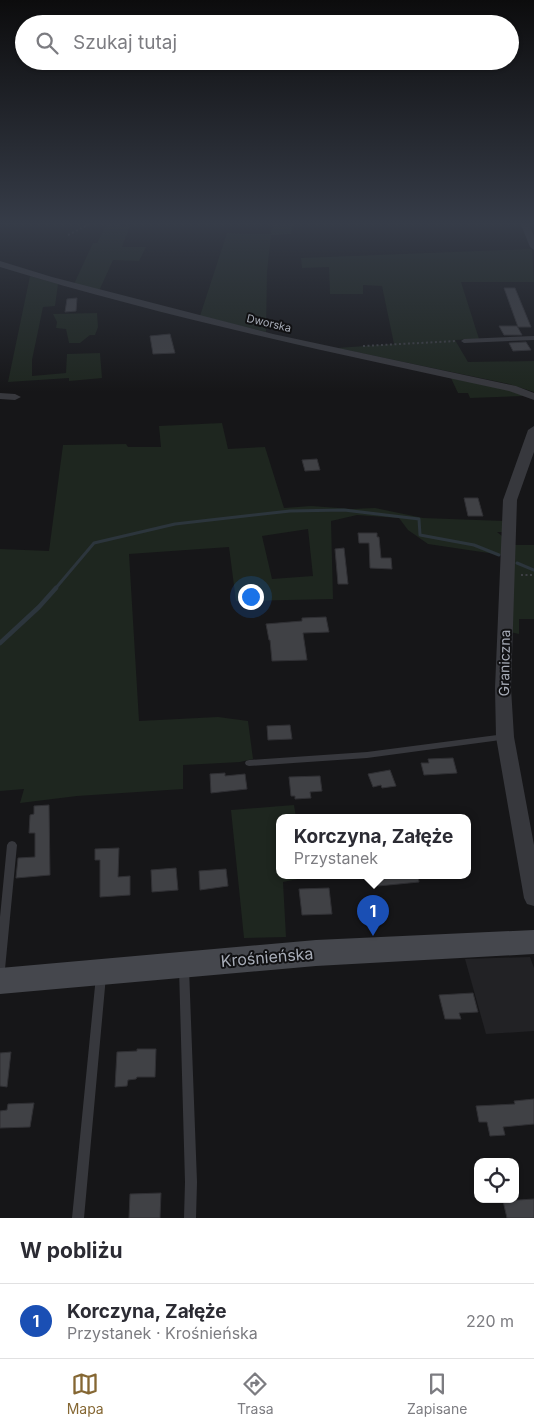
<!DOCTYPE html>
<html lang="pl">
<head>
<meta charset="utf-8">
<style>
	body { margin:0; font-family:Inter,sans-serif; background:#f2f2f3; color:#2b2b33 }
	.controls { position:absolute; right:15px; bottom:15px; display:grid; overflow:hidden; border-radius:10px; box-shadow:0 1px 4px #0004 }
	.controls button { width:45px; height:45px; display:grid; place-items:center; padding:0; border:0; border-bottom:1px solid #e1e1e2; background:#fff; color:#2b2b33; font:25px sans-serif }
	.you { position:absolute; left:250px; top:596px; width:18px; height:18px; margin:-12px; border:4px solid #fff; border-radius:50%; background:#1a73e8; box-shadow:0 0 0 8px #1a73e833 }
	.badge { display:grid; place-items:center; width:32px; height:32px; border-radius:50%; background:#856733; color:#fff; font-size:16px; font-weight:700 }
	.pin { position:absolute; translate:-50% -41px; filter:drop-shadow(0 1px 2px #0008) }
	.pin::after { content:''; position:absolute; top:26px; width:18px; height:15px; background:inherit; clip-path:polygon(0 0,100% 0,50% 100%) }
	.popup { position:absolute; left:276px; top:814px; width:195px; height:65px; box-sizing:border-box; display:grid; place-content:center; border-radius:10px; background:#fff; filter:drop-shadow(0 1px 4px #0005); font-size:16px; white-space:nowrap; color:#7c7c81 }
	.popup b { font-size:19px; color:#2b2b33 }
	.popup::after { content:''; position:absolute; left:50%; top:100%; margin-left:-10px; border:10px solid transparent; border-top-color:#fff }
	.list { margin:0; padding:0; list-style:none }
	h2 { display:flex; justify-content:space-between; align-items:center; height:65px; margin:0; padding:0 20px; font-size:21px }
	h2 small { font-size:16px; font-weight:400; color:#7c7c81 }
	.list li { display:grid; grid-template-columns:32px 1fr auto; gap:15px; align-items:center; box-sizing:border-box; height:75px; padding:0 20px; border-top:1px solid #e1e1e2 }
	.list b { display:block; font-size:19px; white-space:nowrap }
	.list p { margin:0; font-size:16px; white-space:nowrap; color:#7c7c81 }
	.list em { font-size:16px; font-style:normal; color:#7c7c81 }
	.icon { flex:none; width:28px; height:28px; fill:none; stroke:currentColor; stroke-width:2; stroke-linecap:round; stroke-linejoin:round }
	.map { position:relative; flex:none; width:534px; height:1218px; overflow:hidden }
	.search { position:absolute; background:#fff; box-shadow:0 1px 4px #0004; left:15px; right:15px; top:15px; height:55px; display:flex; align-items:center; gap:12px; box-sizing:border-box; padding:0 18px; border-radius:28px; color:#7c7c81; font-size:19px }
	.sheet { height:140px; background:#fff }
	nav { display:flex; justify-content:space-around; align-items:center; box-sizing:border-box; height:70px; border-top:1px solid #e1e1e2; background:#fff; font-size:14px; color:#7c7c81 }
	nav a { display:grid; justify-items:center; gap:2px }
	nav .on { color:#856733 }
	.map>svg:first-child { display:block }
	.built { fill:#222225 }
	.green { fill:#1e261f; fill-rule:evenodd }
	.lines { fill:none; stroke-linecap:round; stroke-linejoin:round }
	.stream-far1 { stroke:#2c353c; stroke-width:3 }
	.stream { stroke:#2c353c; stroke-width:4.5 }
	.building { fill:#404145; stroke:#303034 }
	.path { stroke:#3d3f44; stroke-width:2; stroke-dasharray:2 2.5; stroke-linecap:butt }
	.lane { fill:#37383d; fill-rule:evenodd }
	.street { fill:#37383d; fill-rule:evenodd }
	.secondary { fill:#45474d; fill-rule:evenodd }
	.labels { text-anchor:middle; dominant-baseline:central; stroke-width:4; stroke-linejoin:round; paint-order:stroke }
	.far-street-label { font-size:11px; fill:#a8adb8; stroke:#111113 }
	.street-label { font-size:14px; fill:#a8adb8; stroke:#111113 }
	.near-street-label { font-size:16px; fill:#a8adb8; stroke:#111113 }
</style>
</head>
<body>
<div class="map">
<svg width="534" height="1218" viewBox="0 0 534 1218">
	<rect width="100%" height="100%" fill="#161618"/>
	<!-- built -->
	<path class="built" d="M530,957L534,968V1031L486,1034L465,959Z"/>
	<!-- green -->
	<path class="green" d="M108,222H123L121,226H130L122,247H146L139,261L113,260L99,291L74,284L93,243H97Z
		M273,222H293L291,234L271,235L267,272L266,332L200,316L227,233L271,234Z
		M532,249L534,282H461L479,339L455,340L468,362L534,361V392L509,384L337,348L394,344L382,286L363,285V294H330L329,267L302,268L301,258Z
		M30,276L58,284L55,306L43,307L32,360V376L66,373L67,354L100,353L102,378L69,381V378L8,382Z
		M97,313L98,327L95,335H90L80,343H69L66,329L56,328L57,322L53,314Z
		M451,378L508,390L524,396L470,398L468,393H458Z
		M222,423L228,449L265,447L284,508L311,506L352,509L375,508L423,518L504,521L502,532H497L502,536V555L428,544L408,530L399,518L357,515L331,521L333,599L236,601L229,547L129,554L139,721L218,717L248,721L253,759L240,762L183,765V789L77,796L20,803L24,789L0,791V549L49,551L63,445L126,444L128,447H161L159,426ZM308,529L313,576L272,579L262,536Z
		M513,545H534V619H519V634L510,632Z
		M294,805L296,817H279V875H302L303,878L283,882L286,937L244,938L231,810Z"/>
	<g class="lines">
		<!-- stream-far1 -->
		<path class="stream-far1" d="M517,563L534,570
			M55,589L94,543L175,524L290,511L344,510L419,519L420,535L474,545L499,555"/>
		<!-- stream -->
		<path class="stream" d="M0,643L39,607L56,588"/>
	</g>
	<!-- building -->
	<path class="building" d="M504,288H515L531,327H518Z
		M77,298L76,311L65,312L67,299Z
		M499,326H517L522,335H504Z
		M170,334L175,353L153,354L150,336Z
		M526,342L531,350L513,351L509,343Z
		M317,459L320,470L305,471L302,460Z
		M464,498H478L483,516H468Z
		M358,533H377V537H379L381,558H391L392,569L370,568L369,543H359Z
		M344,548L348,584H338L335,549Z
		M326,617L329,632L303,633L307,660L272,661L270,640H269L266,624L302,621V618Z
		M290,725L292,739L268,740L267,726Z
		M453,758L457,773L424,775L421,763H429L428,759Z
		M390,770L396,786L382,788L381,785L373,787L368,774Z
		M225,773V776L245,774L247,789L211,793L210,774Z
		M320,776L322,791L310,792L311,798L295,799V796H291L289,777Z
		M49,805L50,875L16,878L18,858L35,857V833H29L30,815L34,814V806Z
		M119,848L118,877L130,876V895L100,897V860H95V849Z
		M176,868L178,890L152,892L151,870Z
		M226,869L228,886L200,890L199,871Z
		M375,875H418L419,882L378,886Z
		M329,888L332,914L302,915L299,889Z
		M473,993L478,1012L459,1013L461,1019H445L439,995Z
		M137,1049H156L155,1077H137L136,1079L128,1080L127,1086L115,1087L117,1052L137,1051Z
		M11,1052L7,1087L0,1086V1053Z
		M534,1099V1124L503,1127L505,1135L490,1136L487,1122H479L476,1106L515,1104L514,1101Z
		M34,1103L30,1127L0,1128V1111L7,1110L8,1104Z
		M161,1193L160,1218H129L130,1194Z
		M534,1199V1218H507L503,1201Z"/>
	<g class="lines">
		<!-- path -->
		<path class="path" d="M68,235L94,222
			M363,346L457,341
			M521,575H534"/>
		<!-- lane -->
		<path class="lane" d="M534,336V340L464,343L461,341L464,339Z
			M505,734L508,735L509,737L508,739L367,758L249,766L246,765L245,763L246,761L249,760L367,752Z
			M12,841L15,842L17,845L5,969L4,972L0,974V917L7,845L9,842Z
			M184,963L188,965L189,968L197,1182L196,1218H184L185,1182L179,968L180,965Z
			M101,971L105,973L106,976L84,1218H72L96,976L97,973Z"/>
		<!-- street -->
		<path class="street" d="M520,222H528L534,236V250L530,247Z
			M0,261L52,277L273,334L516,386L534,393V400L509,391C338,354 167,318 0,267Z
			M0,393L15,394L21,397L15,400L0,399Z
			M534,426V452L517,500L511,688L514,737L534,845V906L527,904L524,898L496,737L495,688L503,500L528,430Z"/>
		<!-- secondary -->
		<path class="secondary" d="M534,930V954L316,966L0,994V968L316,940Z"/>
	</g>
	<!-- sky -->
	<linearGradient id="sky" x2="0" y2="1"><stop stop-color="#0c0c0d"/><stop offset="0.57" stop-color="#363c48"/><stop offset="1" stop-color="#363c48" stop-opacity="0"/></linearGradient>
	<rect width="534" height="392" fill="url(#sky)"/>
	<g class="labels">
		<!-- far-street labels -->
		<g class="far-street-label">
			<text transform="translate(269 323) rotate(13)">Dworska</text>
		</g>
		<!-- street labels -->
		<g class="street-label">
			<text transform="translate(504 663) rotate(-89)">Graniczna</text>
		</g>
		<!-- near-street labels -->
		<g class="near-street-label">
			<text transform="translate(267 957) rotate(-5)">Krośnieńska</text>
		</g>
	</g>
</svg>
<div class="controls">
<button><svg class="icon" aria-label="locate" viewBox="0 0 24 24"><circle cx="12" cy="12" r="6"/><path d="M12 2v4M12 18v4M2 12h4M18 12h4"/></svg></button>
</div>
<div class="you"></div>
<div class="pin badge" style="left:373px;top:936px;background:#1a4fb4">1</div>
<div class="popup"><b>Korczyna, Załęże</b>Przystanek</div>
<div class="search"><svg class="icon" aria-label="search" viewBox="0 0 24 24"><circle cx="10" cy="10" r="6"/><path d="M15 15l6 6"/></svg>Szukaj tutaj</div>
</div>
<section class="sheet">
<h2>W pobliżu<small></small></h2>
<ul class="list">
<li><span class="badge" style="background:#1a4fb4">1</span><div><b>Korczyna, Załęże</b><p>Przystanek · Krośnieńska</p></div><em>220 m</em></li>
</ul>
</section>
<nav>
<a class="on"><svg class="icon" aria-label="map" viewBox="0 0 24 24"><path d="M3 6l6-2 6 2 6-2v14l-6 2-6-2-6 2zM9 4v14M15 6v14"/></svg>Mapa</a>
<a><svg class="icon" aria-label="directions" viewBox="0 0 24 24"><path d="M12 3l9 9-9 9-9-9zM9 14v-3h6M13 9l2 2-2 2"/></svg>Trasa</a>
<a><svg class="icon" aria-label="saved" viewBox="0 0 24 24"><path d="M7 4h10v16l-5-4-5 4z"/></svg>Zapisane</a>
</nav>
</body>
</html>
